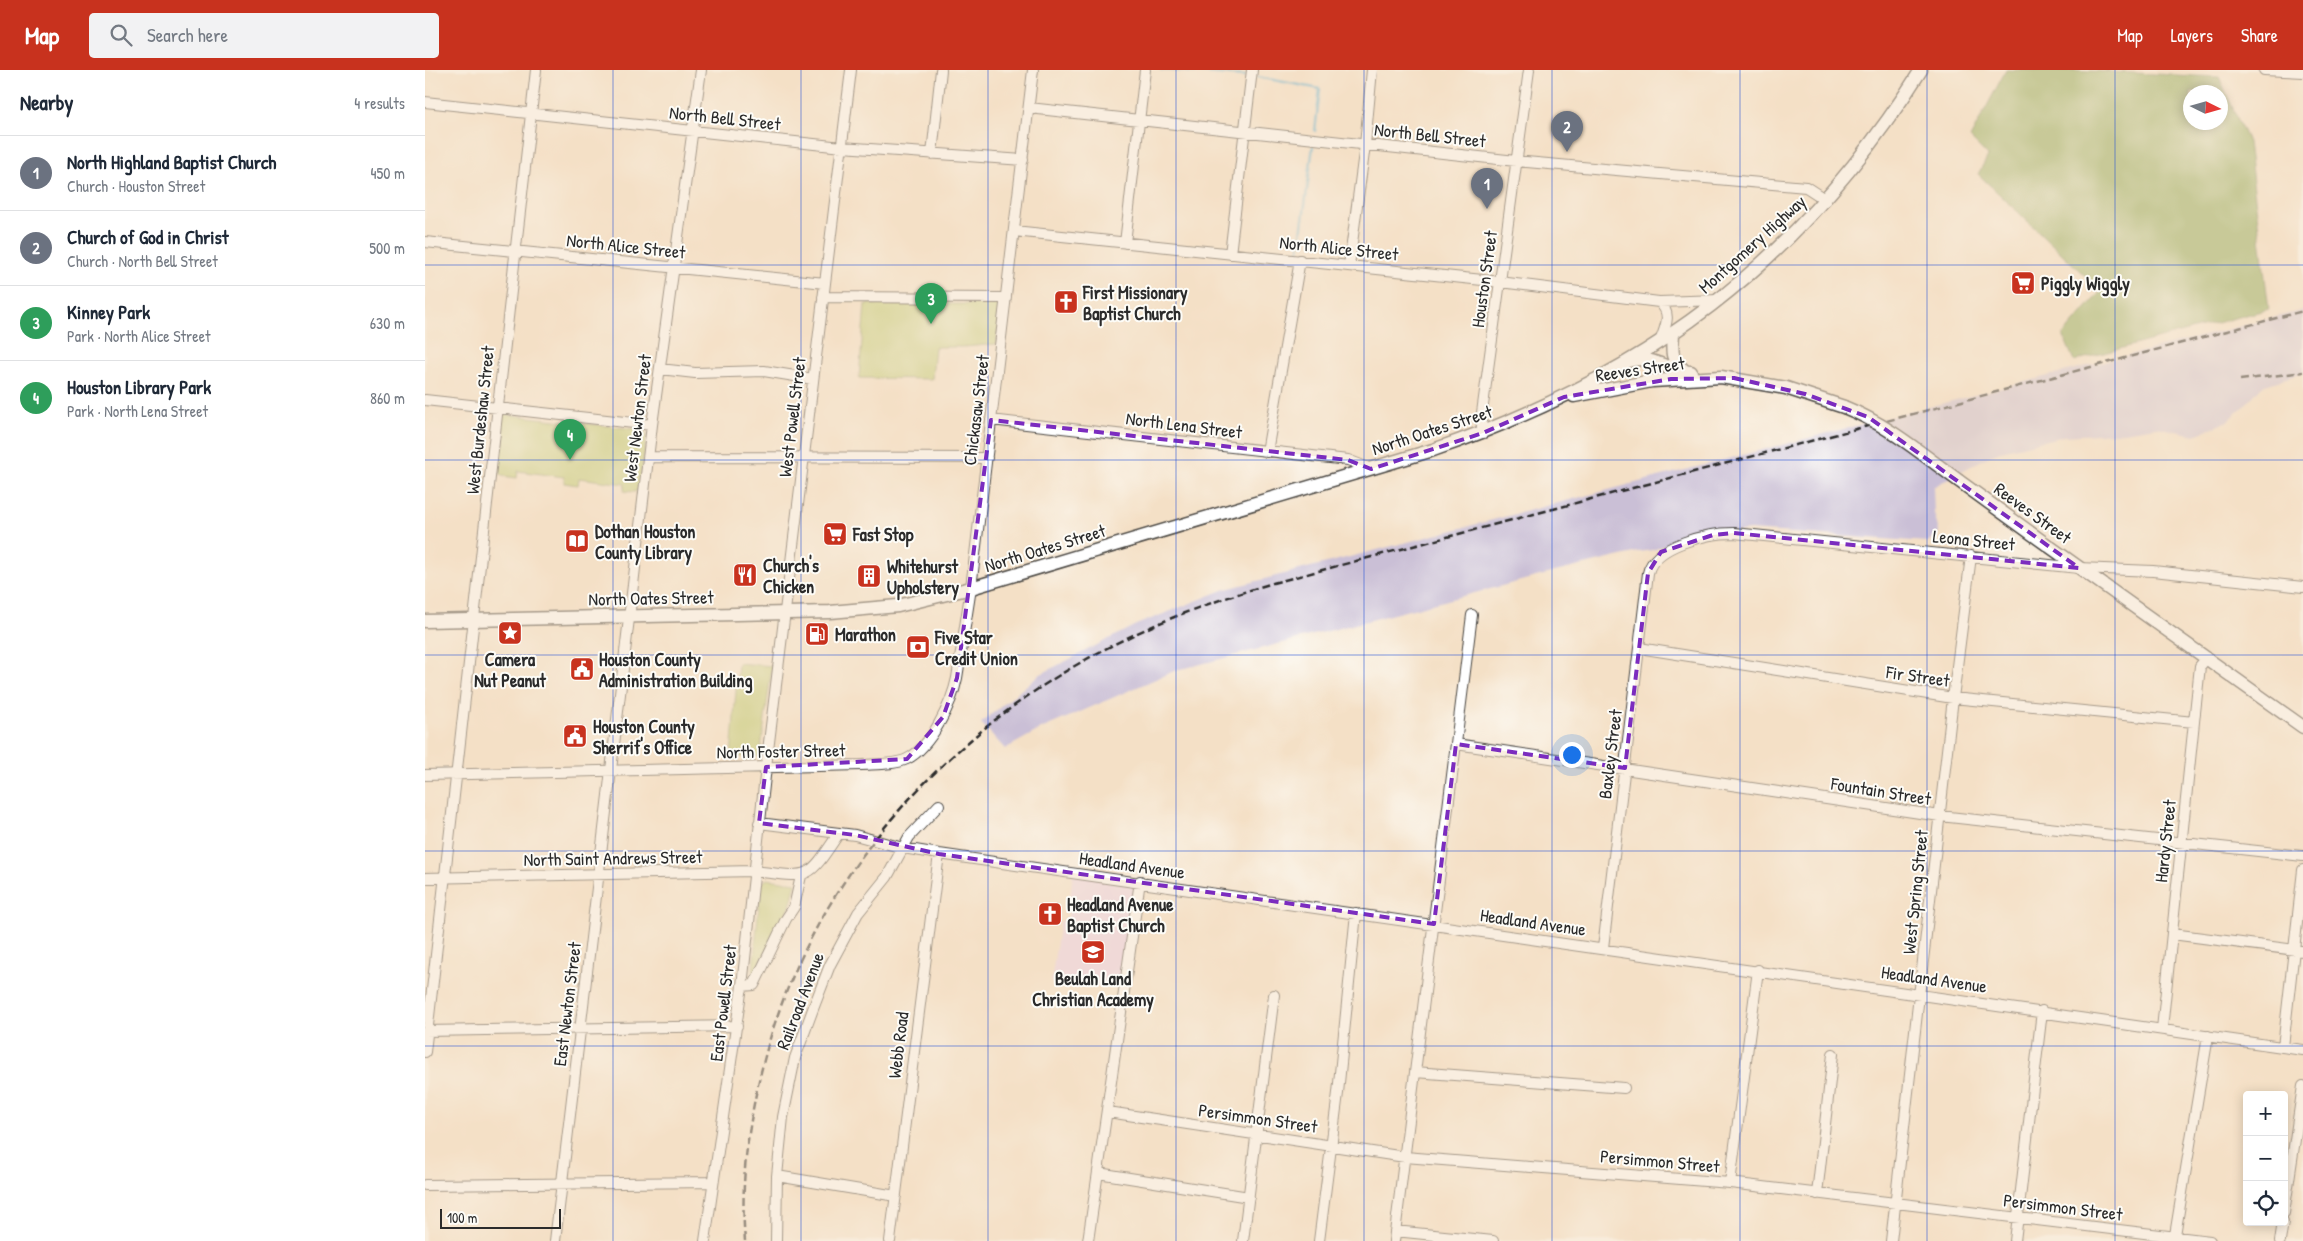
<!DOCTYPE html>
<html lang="en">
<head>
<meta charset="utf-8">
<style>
	body { margin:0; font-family:"Patrick Hand",sans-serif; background:#f2f2f3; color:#1f2937 }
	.controls { position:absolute; right:15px; bottom:15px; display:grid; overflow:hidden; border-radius:5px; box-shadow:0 2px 12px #0003 }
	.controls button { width:45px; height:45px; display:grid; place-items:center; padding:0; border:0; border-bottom:1px solid #e0e1e3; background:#fff; color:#1f2937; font:25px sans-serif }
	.compass { position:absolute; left:1758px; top:15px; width:45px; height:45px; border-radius:50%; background:#fff; box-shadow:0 2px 12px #0003; rotate:95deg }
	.scale { position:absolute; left:15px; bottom:12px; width:121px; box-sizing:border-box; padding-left:5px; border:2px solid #2b2b2b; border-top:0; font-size:14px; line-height:18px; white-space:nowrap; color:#2b2b2b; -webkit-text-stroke:4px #fdfcf7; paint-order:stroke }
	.you { position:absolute; left:1146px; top:684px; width:18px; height:18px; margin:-12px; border:4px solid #fff; border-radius:50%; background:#1a73e8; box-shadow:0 0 0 8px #1a73e833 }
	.badge { display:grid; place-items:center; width:32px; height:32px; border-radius:50%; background:#c8321e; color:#fff; font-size:16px; font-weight:700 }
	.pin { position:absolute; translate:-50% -41px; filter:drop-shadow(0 1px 2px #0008) }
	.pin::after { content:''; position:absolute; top:26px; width:18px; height:15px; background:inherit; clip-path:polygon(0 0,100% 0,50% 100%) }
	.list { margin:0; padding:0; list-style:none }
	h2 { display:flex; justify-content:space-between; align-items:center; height:65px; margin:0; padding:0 20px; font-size:21px }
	h2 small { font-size:16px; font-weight:400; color:#747a83 }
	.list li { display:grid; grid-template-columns:32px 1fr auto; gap:15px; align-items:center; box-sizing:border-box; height:75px; padding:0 20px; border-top:1px solid #e0e1e3 }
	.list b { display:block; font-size:19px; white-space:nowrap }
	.list p { margin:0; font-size:16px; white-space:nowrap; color:#747a83 }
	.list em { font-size:16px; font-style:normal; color:#747a83 }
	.icon { flex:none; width:28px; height:28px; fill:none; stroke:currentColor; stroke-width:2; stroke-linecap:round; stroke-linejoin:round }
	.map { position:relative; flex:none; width:1878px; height:1171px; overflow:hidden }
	header { display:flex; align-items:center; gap:30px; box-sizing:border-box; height:70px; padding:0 25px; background:#c8321e; color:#fff }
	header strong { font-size:24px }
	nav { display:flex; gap:28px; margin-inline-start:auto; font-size:18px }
	.search { width:350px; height:45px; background:#f2f2f3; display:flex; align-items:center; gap:12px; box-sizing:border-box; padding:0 18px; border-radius:5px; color:#747a83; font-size:19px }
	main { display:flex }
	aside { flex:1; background:#fff }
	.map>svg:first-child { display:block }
	.built { fill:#ead1ec }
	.industrial { fill:#cabfd6 }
	.green { fill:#b9c96b; stroke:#727a4b }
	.forest { fill:#92ad5f; stroke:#5e6c45; fill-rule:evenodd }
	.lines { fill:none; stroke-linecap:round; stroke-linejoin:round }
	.stream { stroke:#50acce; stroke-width:2.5 }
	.minor-casing { stroke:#494642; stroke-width:12 }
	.major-casing { stroke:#494642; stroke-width:15 }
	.minor { stroke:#fff; stroke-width:10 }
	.major { stroke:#fff; stroke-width:12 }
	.rail { stroke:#2b2b2b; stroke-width:2.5; stroke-dasharray:8 4; stroke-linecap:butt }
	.major-bridge-casing { stroke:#494642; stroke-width:15; stroke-linecap:butt }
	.major-bridge { stroke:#fff; stroke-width:12 }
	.marked { fill:none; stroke:#7b2cbf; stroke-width:4; stroke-dasharray:10 6; stroke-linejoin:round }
	.grid { fill:none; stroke:#1d4ed8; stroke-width:1; stroke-opacity:0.55 }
	.labels { text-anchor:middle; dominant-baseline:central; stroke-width:4; stroke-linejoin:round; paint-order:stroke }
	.street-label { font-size:18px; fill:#2b2b2b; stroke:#fdfcf7 }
	.poi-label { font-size:18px; font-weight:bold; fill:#2b2b2b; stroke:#fdfcf7; text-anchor:start }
</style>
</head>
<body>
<header>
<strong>Map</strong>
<div class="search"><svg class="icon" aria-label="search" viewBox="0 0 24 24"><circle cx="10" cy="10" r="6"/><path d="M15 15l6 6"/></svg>Search here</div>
<nav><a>Map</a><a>Layers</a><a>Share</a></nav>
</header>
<main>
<aside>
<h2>Nearby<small>4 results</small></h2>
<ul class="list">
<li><span class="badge" style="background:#6b7280">1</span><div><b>North Highland Baptist Church</b><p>Church · Houston Street</p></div><em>450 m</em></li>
<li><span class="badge" style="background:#6b7280">2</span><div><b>Church of God in Christ</b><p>Church · North Bell Street</p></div><em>500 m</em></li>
<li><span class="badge" style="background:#2e9e5b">3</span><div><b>Kinney Park</b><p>Park · North Alice Street</p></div><em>630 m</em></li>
<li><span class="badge" style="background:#2e9e5b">4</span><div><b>Houston Library Park</b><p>Park · North Lena Street</p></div><em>860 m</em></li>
</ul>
</aside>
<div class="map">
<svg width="1878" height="1171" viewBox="0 0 1878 1171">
	<rect width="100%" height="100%" fill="#fdfcf7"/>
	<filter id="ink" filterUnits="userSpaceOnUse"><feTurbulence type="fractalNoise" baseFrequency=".02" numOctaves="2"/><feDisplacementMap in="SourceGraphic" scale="10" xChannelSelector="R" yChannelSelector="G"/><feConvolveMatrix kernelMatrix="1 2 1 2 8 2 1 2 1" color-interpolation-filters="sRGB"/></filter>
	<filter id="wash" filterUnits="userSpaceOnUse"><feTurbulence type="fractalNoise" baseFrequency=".0096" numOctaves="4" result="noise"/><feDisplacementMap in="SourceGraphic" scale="20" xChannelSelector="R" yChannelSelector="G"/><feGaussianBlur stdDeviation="1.12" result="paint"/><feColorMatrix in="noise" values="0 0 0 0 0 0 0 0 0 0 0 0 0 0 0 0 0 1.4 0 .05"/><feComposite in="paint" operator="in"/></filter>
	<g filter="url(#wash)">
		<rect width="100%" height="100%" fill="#f4e0c6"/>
		<!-- built -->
		<path class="built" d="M648,803L715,811L700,918L626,912L635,852L643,847Z"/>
		<!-- industrial -->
		<path class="industrial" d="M1878,240V303L1837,316L1820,335L1801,352L1770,365L1731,357L1692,363L1639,366L1572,382L1508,417L1509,443L1514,462L1503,472L1325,460L1263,467L1228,480L1213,482L1130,502L749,601L616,659L580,679L556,653L614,605L711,555L801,519Z"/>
		<!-- green -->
		<path class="green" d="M440,234H577L571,274L539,277H510L507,309L434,308Z
			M77,344L218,360L222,364L214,420L209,422L199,421L200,414L154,408L153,415L139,413V407L93,401L92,408L77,406L71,398L72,381L78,374L79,365L76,353Z
			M313,593L347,596L335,686L306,687Z
			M342,809L371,813L365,837L327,910L336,813Z"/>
		<!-- forest -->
		<path class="forest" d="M1581,0H1644L1794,7L1823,72L1844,239L1649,291L1638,265L1676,221L1553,104L1563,86L1545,68ZM1766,22H1796V52H1766Z"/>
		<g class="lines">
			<!-- stream -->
			<path class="stream" d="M736,0L820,6
				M833,7L895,19L890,61
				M873,186L888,76"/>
		</g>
	</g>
	<g filter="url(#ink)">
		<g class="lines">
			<defs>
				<path id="minor" d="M1839,0L1878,2
					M0,32L417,77L598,90
					M604,38L1091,91L1381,117L1401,130
					M507,84L516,0
					M589,161L1067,211L1234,232L1294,230
					M0,172L400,213
					M700,173L720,0
					M805,184L827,0
					M924,196L940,75L947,0
					M398,227L581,228
					M1234,232C1248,244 1240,257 1235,272
					M235,299L270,303L339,301L388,309
					M0,330L227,355
					M566,350L923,390L946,399
					M1058,363L1056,350L1104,0
					M842,382L875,190
					M223,387L562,388
					M1214,578L1528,628L1769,652
					M1031,674L1515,746L1878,786
					M0,705L436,695C449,694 470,695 482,689C506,677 527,633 532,608L546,518L608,0
					M334,753L430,765L478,778L514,784L1878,980
					M0,808L329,801C386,808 382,811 414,763
					M1747,864L1878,881
					M1178,878L1223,503C1229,475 1283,463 1309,463L1654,498L1728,501L1878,517
					M317,916L329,915L361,849L369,837L376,806
					M1737,959L1769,652L1775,596L1782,588
					M0,961L312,956
					M1858,977L1878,800
					M0,982L111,0
					M990,1002L1199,1018
					M683,1042L980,1087L1305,1113L1785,1171
					M673,1103L824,1127
					M352,1106L471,1126
					M1305,1113L1333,900
					M0,1115L288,1112
					M1392,1124L1408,984
					M1859,1143L1878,1016
					M970,1161L1068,1171
					M130,1171L227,355L276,0
					M280,1171L317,916L341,697L426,0
					M351,1171L352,1106L358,1047L370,988L388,939L405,895L433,843L462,807L484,767L514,735
					M465,1171L514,784
					M663,1171L715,811
					M818,1171L849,925
					M894,1171L913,1023L931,843
					M969,1171L1047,545
					M1466,1171L1528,628L1546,486
					M1590,1171L1617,941
					M1749,1171L1783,966
					M1855,1171L1858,1152"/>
				<path id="major" d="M1248,264C1247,281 1245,290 1260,301
					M1207,290C1229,286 1245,302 1266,302
					M1149,326L1227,311L1296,307L1361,318L1419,337
					M1534,411L1614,469L1878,657
					M0,551L405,542L473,536L546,518L1008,380C1221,307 1375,193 1496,0"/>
			</defs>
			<!-- minor casing -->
			<use href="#minor" class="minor-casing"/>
			<!-- major casing -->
			<use href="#major" class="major-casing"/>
			<!-- minor -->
			<use href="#minor" class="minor"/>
			<!-- major -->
			<use href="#major" class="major"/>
			<!-- rail -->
			<path class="rail" d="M1815,310L1878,302
				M320,1171C315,1113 323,1054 337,998C383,808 528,652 702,568C749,545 798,528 848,513L1878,241"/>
			<defs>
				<path id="major-bridge" d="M1419,337C1462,354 1497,384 1534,411"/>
			</defs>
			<!-- major-bridge casing -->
			<use href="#major-bridge" class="major-bridge-casing"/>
			<!-- major-bridge -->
			<use href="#major-bridge" class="major-bridge"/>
		</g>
	</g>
	<!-- marked area -->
	<path d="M0 0H1878V1171H0ZM1309,308L1380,324L1443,347L1654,498L1309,463L1288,465L1236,482L1223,503L1200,698L1031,674L1009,854L514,784L430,765L334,753L341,697L482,689L518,647L532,608L566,350L923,390L946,399L1058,363L1139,327L1246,309Z" fill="#f4e0c6" fill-opacity=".55" fill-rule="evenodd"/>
	<path class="marked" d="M1309,308L1380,324L1443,347L1654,498L1309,463L1288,465L1236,482L1223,503L1200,698L1031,674L1009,854L514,784L430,765L334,753L341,697L482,689L518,647L532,608L566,350L923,390L946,399L1058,363L1139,327L1246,309Z"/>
	<!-- grid -->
	<path class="grid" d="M188,0V1171M376,0V1171M563,0V1171M751,0V1171M939,0V1171M1127,0V1171M1315,0V1171M1502,0V1171M1690,0V1171M0,195H1878M0,390H1878M0,585H1878M0,781H1878M0,976H1878"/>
	<!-- icons -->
	<defs>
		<symbol id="supermarket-square" viewBox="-11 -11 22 22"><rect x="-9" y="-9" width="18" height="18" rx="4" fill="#c8321e" stroke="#fdfcf7"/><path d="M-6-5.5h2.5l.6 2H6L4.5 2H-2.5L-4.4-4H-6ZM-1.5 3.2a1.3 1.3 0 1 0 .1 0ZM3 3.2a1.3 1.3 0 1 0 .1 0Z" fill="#fff"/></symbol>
		<symbol id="church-square" viewBox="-11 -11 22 22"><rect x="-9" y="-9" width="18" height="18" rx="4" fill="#c8321e" stroke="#fdfcf7"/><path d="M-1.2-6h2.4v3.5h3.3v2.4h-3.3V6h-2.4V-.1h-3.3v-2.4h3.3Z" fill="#fff"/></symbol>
		<symbol id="library-square" viewBox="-11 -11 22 22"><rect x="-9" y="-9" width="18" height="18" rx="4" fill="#c8321e" stroke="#fdfcf7"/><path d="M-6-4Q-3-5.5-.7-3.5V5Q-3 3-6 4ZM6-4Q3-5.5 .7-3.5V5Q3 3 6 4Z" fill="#fff"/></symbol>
		<symbol id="restaurant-square" viewBox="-11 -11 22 22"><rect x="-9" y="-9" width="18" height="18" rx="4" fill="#c8321e" stroke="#fdfcf7"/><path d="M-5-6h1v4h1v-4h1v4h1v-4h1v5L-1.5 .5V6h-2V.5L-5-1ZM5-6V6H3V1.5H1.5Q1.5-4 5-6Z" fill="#fff"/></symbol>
		<symbol id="building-square" viewBox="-11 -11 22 22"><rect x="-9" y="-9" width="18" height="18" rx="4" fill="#c8321e" stroke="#fdfcf7"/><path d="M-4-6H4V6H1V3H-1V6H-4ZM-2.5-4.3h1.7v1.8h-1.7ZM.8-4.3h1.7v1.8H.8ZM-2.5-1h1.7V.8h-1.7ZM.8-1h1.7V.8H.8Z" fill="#fff"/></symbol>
		<symbol id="sight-square" viewBox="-11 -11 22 22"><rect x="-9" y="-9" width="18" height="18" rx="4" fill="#c8321e" stroke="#fdfcf7"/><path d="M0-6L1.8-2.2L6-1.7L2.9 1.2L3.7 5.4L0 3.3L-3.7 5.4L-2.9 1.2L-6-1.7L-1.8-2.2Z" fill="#fff"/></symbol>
		<symbol id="fuel-square" viewBox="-11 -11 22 22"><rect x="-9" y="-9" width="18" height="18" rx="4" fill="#c8321e" stroke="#fdfcf7"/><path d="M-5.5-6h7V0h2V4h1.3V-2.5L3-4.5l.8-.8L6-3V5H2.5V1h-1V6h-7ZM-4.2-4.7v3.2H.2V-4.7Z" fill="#fff"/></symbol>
		<symbol id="bank-square" viewBox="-11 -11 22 22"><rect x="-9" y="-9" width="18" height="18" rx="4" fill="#c8321e" stroke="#fdfcf7"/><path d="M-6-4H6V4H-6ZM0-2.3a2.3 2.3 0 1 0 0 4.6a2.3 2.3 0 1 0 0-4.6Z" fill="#fff"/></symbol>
		<symbol id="civic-square" viewBox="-11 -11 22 22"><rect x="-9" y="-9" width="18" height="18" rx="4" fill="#c8321e" stroke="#fdfcf7"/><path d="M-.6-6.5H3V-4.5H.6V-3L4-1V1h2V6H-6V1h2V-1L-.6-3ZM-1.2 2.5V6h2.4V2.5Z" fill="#fff"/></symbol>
		<symbol id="school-square" viewBox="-11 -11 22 22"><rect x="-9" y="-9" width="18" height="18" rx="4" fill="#c8321e" stroke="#fdfcf7"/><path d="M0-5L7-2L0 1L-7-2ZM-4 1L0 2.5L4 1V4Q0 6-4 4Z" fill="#fff"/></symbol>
	</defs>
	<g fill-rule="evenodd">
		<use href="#supermarket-square" x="1584" y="199" width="28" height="28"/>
		<use href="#church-square" x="627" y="218" width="28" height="28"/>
		<use href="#supermarket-square" x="396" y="450" width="28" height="28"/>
		<use href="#library-square" x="138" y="457" width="28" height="28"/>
		<use href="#restaurant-square" x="306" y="491" width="28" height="28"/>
		<use href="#building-square" x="430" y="492" width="28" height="28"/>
		<use href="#sight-square" x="71" y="549" width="28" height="28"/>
		<use href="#fuel-square" x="378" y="550" width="28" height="28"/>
		<use href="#bank-square" x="479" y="563" width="28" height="28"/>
		<use href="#civic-square" x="143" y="585" width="28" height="28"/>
		<use href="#civic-square" x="136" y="652" width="28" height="28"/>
		<use href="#church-square" x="611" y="830" width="28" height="28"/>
		<use href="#school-square" x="654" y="868" width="28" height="28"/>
	</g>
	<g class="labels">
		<!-- street labels -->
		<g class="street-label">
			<text transform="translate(300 48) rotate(6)">North Bell Street</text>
			<text transform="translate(1005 65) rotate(6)">North Bell Street</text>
			<text transform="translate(1327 174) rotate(-42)">Montgomery Highway</text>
			<text transform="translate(201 176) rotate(6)">North Alice Street</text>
			<text transform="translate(914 178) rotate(6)">North Alice Street</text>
			<text transform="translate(1059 209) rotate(-82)">Houston Street</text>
			<text transform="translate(1215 299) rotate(-8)">Reeves Street</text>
			<text transform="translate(551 340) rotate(-83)">Chickasaw Street</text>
			<text transform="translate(367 347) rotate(-83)">West Powell Street</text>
			<text transform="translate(212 348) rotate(-83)">West Newton Street</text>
			<text transform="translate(55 350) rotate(-84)">West Burdeshaw Street</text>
			<text transform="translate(759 355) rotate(7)">North Lena Street</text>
			<text transform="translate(1007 360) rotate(-18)">North Oates Street</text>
			<text transform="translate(1608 443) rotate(36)">Reeves Street</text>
			<text transform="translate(1549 470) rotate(6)">Leona Street</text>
			<text transform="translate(620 478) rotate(-17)">North Oates Street</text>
			<text transform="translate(226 528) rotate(-1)">North Oates Street</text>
			<text transform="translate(1493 606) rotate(8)">Fir Street</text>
			<text transform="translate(356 681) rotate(-1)">North Foster Street</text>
			<text transform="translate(1185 684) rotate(-83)">Baxley Street</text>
			<text transform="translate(1456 721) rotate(9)">Fountain Street</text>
			<text transform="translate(1740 771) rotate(-84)">Hardy Street</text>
			<text transform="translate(188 788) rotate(-1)">North Saint Andrews Street</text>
			<text transform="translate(707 795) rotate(8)">Headland Avenue</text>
			<text transform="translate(1490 822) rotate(-84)">West Spring Street</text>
			<text transform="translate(1108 852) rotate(8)">Headland Avenue</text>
			<text transform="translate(1509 909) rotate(8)">Headland Avenue</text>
			<text transform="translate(375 931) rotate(-69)">Railroad Avenue</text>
			<text transform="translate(298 933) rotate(-83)">East Powell Street</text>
			<text transform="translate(142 934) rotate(-83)">East Newton Street</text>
			<text transform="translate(473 975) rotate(-83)">Webb Road</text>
			<text transform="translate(833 1048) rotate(8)">Persimmon Street</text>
			<text transform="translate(1235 1091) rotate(5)">Persimmon Street</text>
			<text transform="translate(1638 1137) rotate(7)">Persimmon Street</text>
		</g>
		<!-- poi labels -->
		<g class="poi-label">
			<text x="1616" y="213">Piggly Wiggly</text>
			<text x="658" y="222">First Missionary<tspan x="658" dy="21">Baptist Church</tspan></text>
			<text x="170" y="461">Dothan Houston<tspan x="170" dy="21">County Library</tspan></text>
			<text x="428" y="464">Fast Stop</text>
			<text x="338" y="495">Church's<tspan x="338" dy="21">Chicken</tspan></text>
			<text x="462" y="496">Whitehurst<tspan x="462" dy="21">Upholstery</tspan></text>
			<text x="410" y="564">Marathon</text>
			<text x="510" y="567">Five Star<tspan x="510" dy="21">Credit Union</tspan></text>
			<text x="85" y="589" text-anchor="middle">Camera<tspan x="85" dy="21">Nut Peanut</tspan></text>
			<text x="174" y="589">Houston County<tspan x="174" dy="21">Administration Building</tspan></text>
			<text x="168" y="656">Houston County<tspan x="168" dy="21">Sherrif's Office</tspan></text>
			<text x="642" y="834">Headland Avenue<tspan x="642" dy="21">Baptist Church</tspan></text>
			<text x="668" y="908" text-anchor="middle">Beulah Land<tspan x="668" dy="21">Christian Academy</tspan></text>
		</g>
	</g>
</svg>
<div class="controls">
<button>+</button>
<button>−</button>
<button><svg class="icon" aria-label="locate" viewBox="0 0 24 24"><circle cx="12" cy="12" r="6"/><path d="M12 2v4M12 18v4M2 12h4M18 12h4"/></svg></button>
</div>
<svg class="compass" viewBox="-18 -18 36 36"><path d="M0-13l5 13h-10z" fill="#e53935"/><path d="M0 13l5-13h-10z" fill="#747a83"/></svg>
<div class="scale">100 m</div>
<div class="you"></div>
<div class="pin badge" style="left:1062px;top:139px;background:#6b7280">1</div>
<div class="pin badge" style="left:1142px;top:82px;background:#6b7280">2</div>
<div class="pin badge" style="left:506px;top:254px;background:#2e9e5b">3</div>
<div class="pin badge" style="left:145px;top:390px;background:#2e9e5b">4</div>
</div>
</main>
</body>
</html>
